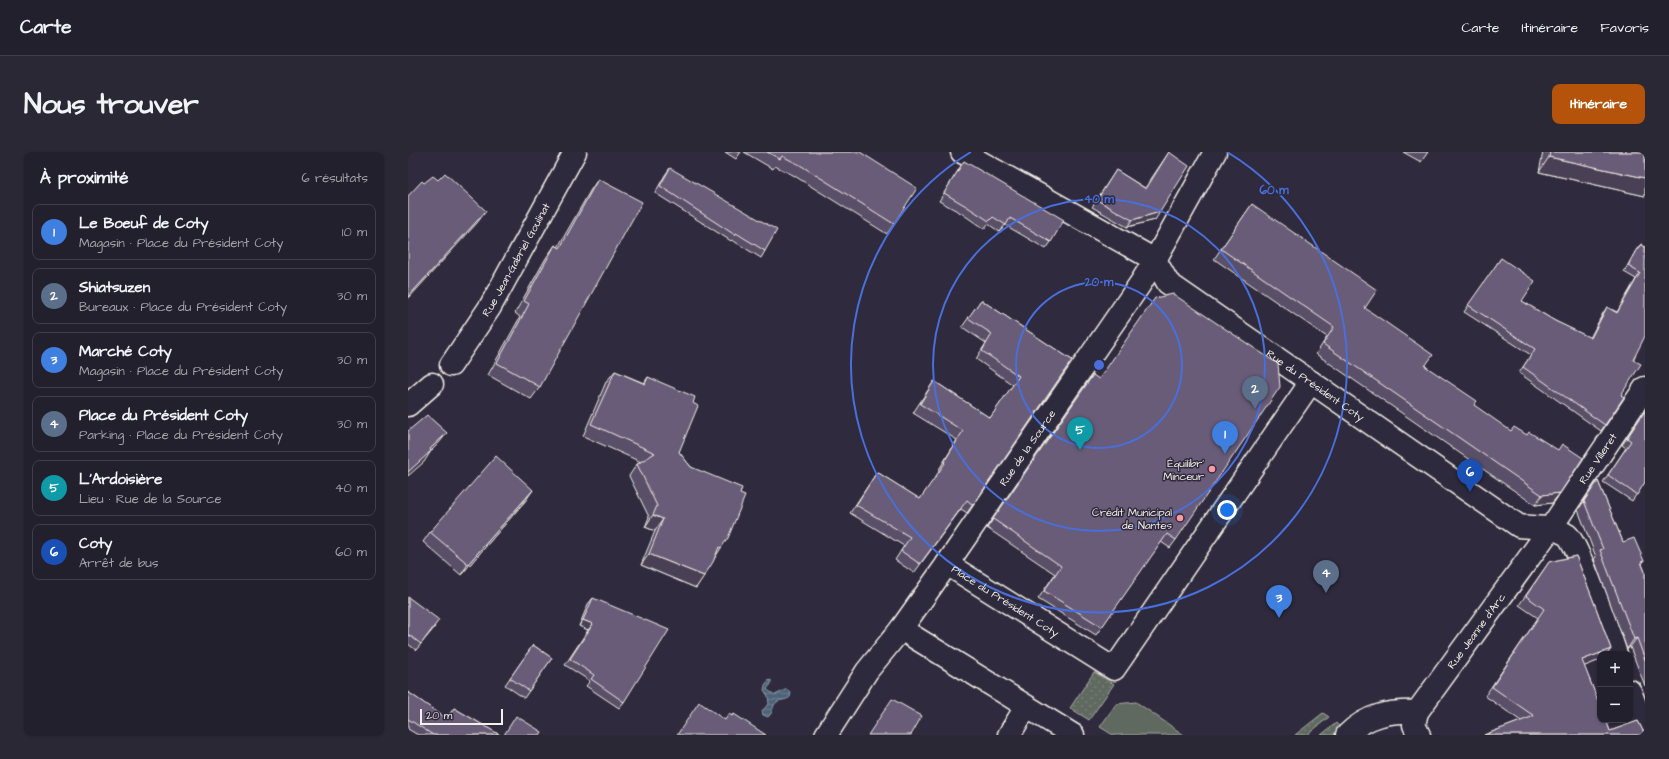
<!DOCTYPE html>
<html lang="fr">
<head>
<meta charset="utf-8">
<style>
	body { margin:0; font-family:"Architects Daughter",sans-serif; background:#2b2836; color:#f1f3f6 }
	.controls { position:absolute; right:12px; bottom:12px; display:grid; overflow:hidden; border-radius:8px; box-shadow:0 1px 3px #0004 }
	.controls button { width:36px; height:36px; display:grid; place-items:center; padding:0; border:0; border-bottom:1px solid #403e4a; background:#23202e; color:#f1f3f6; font:20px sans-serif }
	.scale { position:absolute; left:12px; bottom:10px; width:83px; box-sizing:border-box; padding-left:4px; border:2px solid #f4f1e8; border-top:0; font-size:11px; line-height:14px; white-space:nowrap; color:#f4f1e8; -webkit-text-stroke:3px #2f2a3d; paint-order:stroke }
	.you { position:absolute; left:819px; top:358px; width:14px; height:14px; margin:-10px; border:3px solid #fff; border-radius:50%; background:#1a73e8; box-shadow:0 0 0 6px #1a73e833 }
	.badge { display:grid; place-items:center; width:26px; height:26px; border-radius:50%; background:#b45309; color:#fff; font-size:13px; font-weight:700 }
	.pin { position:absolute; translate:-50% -33px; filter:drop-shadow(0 1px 2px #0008) }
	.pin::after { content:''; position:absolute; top:21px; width:14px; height:12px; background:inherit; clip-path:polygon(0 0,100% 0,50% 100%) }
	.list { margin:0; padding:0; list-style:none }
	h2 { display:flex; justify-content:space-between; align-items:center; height:52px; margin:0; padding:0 16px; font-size:17px }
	h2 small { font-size:13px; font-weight:400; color:#a3a3aa }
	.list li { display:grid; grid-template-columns:26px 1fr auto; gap:12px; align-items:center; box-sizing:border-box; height:56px; margin:0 8px 8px; padding:0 8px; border:1px solid #403e4a; border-radius:8px }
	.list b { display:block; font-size:15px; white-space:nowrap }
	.list p { margin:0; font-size:13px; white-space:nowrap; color:#a3a3aa }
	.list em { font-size:13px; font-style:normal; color:#a3a3aa }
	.map { position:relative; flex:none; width:1237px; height:583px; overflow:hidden; border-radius:8px }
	header { display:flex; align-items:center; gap:24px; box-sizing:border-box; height:56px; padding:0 20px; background:#23202e; border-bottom:1px solid #403e4a }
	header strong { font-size:19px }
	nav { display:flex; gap:22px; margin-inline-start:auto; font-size:14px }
	.intro { display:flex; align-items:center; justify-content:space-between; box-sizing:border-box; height:96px; padding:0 24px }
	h1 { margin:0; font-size:28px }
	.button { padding:10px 18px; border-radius:8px; background:#b45309; color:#fff; font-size:14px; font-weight:700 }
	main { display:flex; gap:24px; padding:0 24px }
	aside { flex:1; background:#23202e; border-radius:8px; box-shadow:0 1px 3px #0004 }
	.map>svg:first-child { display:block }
	.grass { fill:#5e695e; stroke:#a9ada3 }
	.park { fill:url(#park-dots); stroke:#a9ada3 }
	.water { fill:url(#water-rules); stroke:#909ca5 }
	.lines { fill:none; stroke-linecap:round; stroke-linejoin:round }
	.minor-casing { stroke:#f4f1e8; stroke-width:25 }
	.minor { stroke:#2f2a3d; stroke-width:22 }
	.wall { fill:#5a4f68; stroke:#f4f1e8 }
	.shaded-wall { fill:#4a4055; stroke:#f4f1e8 }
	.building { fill:#695c79; stroke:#f4f1e8 }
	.ring { fill:none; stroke:#486fdb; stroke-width:2 }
	.poi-dot { fill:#ff9aa2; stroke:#2f2a3d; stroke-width:1.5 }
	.labels { text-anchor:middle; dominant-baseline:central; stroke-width:3; stroke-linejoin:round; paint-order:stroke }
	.street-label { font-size:11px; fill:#f4f1e8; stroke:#2f2a3d }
	.poi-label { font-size:11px; fill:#f4f1e8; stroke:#2f2a3d; text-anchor:end }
	.centre { fill:#486fdb; stroke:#2f2a3d; stroke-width:2 }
	.ring-label { font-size:12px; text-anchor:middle; font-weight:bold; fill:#486fdb; stroke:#2f2a3d; stroke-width:3; stroke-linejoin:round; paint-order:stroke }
</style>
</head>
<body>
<header>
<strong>Carte</strong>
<nav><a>Carte</a><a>Itinéraire</a><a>Favoris</a></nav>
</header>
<div class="intro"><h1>Nous trouver</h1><a class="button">Itinéraire</a></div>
<main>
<aside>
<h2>À proximité<small>6 résultats</small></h2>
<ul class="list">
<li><span class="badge" style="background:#3f7fe0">1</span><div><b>Le Boeuf de Coty</b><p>Magasin · Place du Président Coty</p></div><em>10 m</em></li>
<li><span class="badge" style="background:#5c6f8a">2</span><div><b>Shiatsuzen</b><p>Bureaux · Place du Président Coty</p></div><em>30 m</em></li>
<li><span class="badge" style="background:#3f7fe0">3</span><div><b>Marché Coty</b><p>Magasin · Place du Président Coty</p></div><em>30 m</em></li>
<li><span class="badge" style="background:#5c6f8a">4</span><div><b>Place du Président Coty</b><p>Parking · Place du Président Coty</p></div><em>30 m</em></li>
<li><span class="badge" style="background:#0f9aa8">5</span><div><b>L'Ardoisière</b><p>Lieu · Rue de la Source</p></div><em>40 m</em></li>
<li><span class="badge" style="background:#1a4fb4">6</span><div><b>Coty</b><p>Arrêt de bus</p></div><em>60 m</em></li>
</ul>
</aside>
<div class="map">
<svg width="1237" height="583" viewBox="0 0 1237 583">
	<defs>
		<pattern id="park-dots" width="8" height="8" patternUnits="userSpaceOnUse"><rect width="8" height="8" fill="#5e695e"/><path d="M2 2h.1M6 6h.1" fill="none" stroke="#767f75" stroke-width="1.8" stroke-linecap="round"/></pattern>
		<pattern id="water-rules" width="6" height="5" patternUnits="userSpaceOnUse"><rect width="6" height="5" fill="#4e6379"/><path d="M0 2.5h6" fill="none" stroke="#687a8c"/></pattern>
	</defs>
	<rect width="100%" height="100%" fill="#2f2a3d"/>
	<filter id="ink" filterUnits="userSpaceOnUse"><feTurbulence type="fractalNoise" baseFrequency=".025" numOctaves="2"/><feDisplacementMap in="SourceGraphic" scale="8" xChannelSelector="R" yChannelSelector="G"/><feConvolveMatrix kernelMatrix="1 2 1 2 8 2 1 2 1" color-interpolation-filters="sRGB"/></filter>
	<g filter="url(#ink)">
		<!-- grass -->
		<path class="grass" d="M728,550L776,583H705L692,575L708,552Z"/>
		<!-- park -->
		<path class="park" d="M686,520L706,532L681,568L662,556Z
			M915,561L921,565L899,583H887Z
			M928,571L933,576L925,583H913Z"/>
		<!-- water -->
		<path class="water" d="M363,528V532L359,537L361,539L367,543L379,537L383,541L382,545C378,549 373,547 369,550C364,553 366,560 360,565L355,563C352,557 358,556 361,552L360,544L356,538L357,533L360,529Z"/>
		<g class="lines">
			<defs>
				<g id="minor">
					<path id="s1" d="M554,0L747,108L760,131L1111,374C1126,376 1146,374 1159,383C1169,389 1202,484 1208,502"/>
					<path id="s2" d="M43,213L82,155L167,0"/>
					<path d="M0,253L24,232"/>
					<path id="s3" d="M539,412L706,517L903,230"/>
					<path d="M493,477L665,583"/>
					<path d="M1222,539L1237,579"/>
					<path id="s4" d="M418,583L459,519L493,477L539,412L732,132L747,108L807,0"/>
					<path d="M601,583L618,555"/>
					<path d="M939,583C959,563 981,559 1009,560"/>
					<path id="s5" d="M1011,583L1006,573L1009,560L1142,377L1237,236"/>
				</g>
			</defs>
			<!-- minor casing -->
			<use href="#minor" class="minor-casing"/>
			<!-- minor -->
			<use href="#minor" class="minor"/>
		</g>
		<!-- wall -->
		<path class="wall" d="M317,0H333L328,7Z
			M336,0H452L486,72L479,82L385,23L367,14L365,17Z
			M761,0L747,68L719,75L684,55L708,18L737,36Z
			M995,0H1020L1013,10Z
			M1135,0H1237V44L1131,20Z
			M556,9L643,90L638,97L597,73L592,80L580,72L576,77L553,61L531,49Z
			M262,16L357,99L353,106L324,88L323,89L247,41L257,23Z
			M190,27L132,235L123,247L80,223L112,165L107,161L138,106L147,93L150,95L182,39Z
			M844,52L957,156L1017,214L1066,253L1144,351L1127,353L908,202L919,185L806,107Z
			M1233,92L1237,95L1225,208L1213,243L1216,245L1193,279L1111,221L1123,203L1056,160L1093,106L1114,149L1147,169L1182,186L1195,161L1199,155L1209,160L1228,127L1216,120L1228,98Z
			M573,148L664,208L559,361L553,357L506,421L487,408L496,394L442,361L469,320L512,347L531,320L530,319L549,288L505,261L526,229L582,266L605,233L568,207L578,191L554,175Z
			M207,219L236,231L240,225L285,251L271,300L283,315L332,342L313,396L288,436L233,413L247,379L237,375L241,365L221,324L229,312L233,310L175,284L198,230Z
			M685,223L768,388L762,396L753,390L688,483L630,447L647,422L579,376Z
			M1237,259V330L1224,349L1195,330L1218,296L1214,293Z
			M1190,329L1215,390L1236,409L1234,412L1237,420V534L1222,495L1219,497L1186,407L1188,405L1170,358Z
			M118,348L53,423L15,390L22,380Z
			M1168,404L1187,453L1203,497L1199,502H1192V508L1176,514L1192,554V568H1198L1202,579L1230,569L1235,579L1237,580V583H1076L1113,569L1077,544L1130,466L1111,453L1141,410Z
			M0,445L27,475L8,498L0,492Z
			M185,446L216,550L211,556L178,534L182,529L157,513L180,478L171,474L180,452Z
			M125,493L144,506L116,546L97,533Z
			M0,540L38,567L46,556L92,583H10L0,577Z"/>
		<!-- shaded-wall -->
		<path class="shaded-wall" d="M1141,5L1237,26V44L1131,20Z
			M78,59L69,71L0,147V145Z
			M752,60L747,68L719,75L724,68Z
			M39,281L31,291L20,302L23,299L16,310L0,324V320L22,297Z
			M125,338L118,348L53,423L60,412Z
			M1152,341L1144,351L1127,353L1134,343Z
			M245,363L255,367L247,379L237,375Z
			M241,402L296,424L288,436L233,413Z
			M175,468L185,472L180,478L171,474Z
			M1229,486L1222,495L1219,497L1226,487Z
			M1203,497L1199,502H1192V508L1167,518L1174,508Z"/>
		<!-- building -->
		<path class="building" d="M359,0H452L509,36L486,72L392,13L374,4L372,7Z
			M761,0L781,14L752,60L724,68L689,48L708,18L738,37Z
			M1142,0H1237V26L1141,5Z
			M556,9L656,68L643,90L602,66L598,73L585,65L581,69L558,54L536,41Z
			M262,16L369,78L357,99L328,81L327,83L252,34Z
			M37,21L78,59L0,145V44L14,29L16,31L25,24L30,28Z
			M190,27L234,50L132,235L89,211L121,152L116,149L147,93L152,96Z
			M844,52L969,138L957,156L1025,203L1017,214L1069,249L1066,253L1103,279L1106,275L1119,283L1121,280L1150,298L1154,292L1175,306L1152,341L1134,343L915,192L926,175L813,97Z
			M1233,92L1237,95V184L1225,208L1233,212L1213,243L1216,245L1197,273L1115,215L1127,197L1060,153L1093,106L1127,129L1114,149L1147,169L1183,186L1199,155L1209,161L1232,121L1220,114Z
			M765,142L870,212L872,235L768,388L759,382L694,475L636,439L653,414L585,367L685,223L691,227L747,146Z
			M573,148L664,208L565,353L559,348L512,412L493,399L502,385L448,353L469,320L512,347L537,311L536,310L555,279L512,252L526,229L582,266L611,224L574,199L584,182L560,166Z
			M207,219L237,232L240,225L287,245L285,251L290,254L271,300L283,315L334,336L332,342L337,344L320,386L313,396L311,395L305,410L296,424L241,402L255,367L245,363L249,354L229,312L247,301L183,272Z
			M1237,259V330L1229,343L1200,323L1223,289L1219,286Z
			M19,263L39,281L22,297L23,299L0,320V279Z
			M88,304L125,338L60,412L22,380Z
			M1190,329L1215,390L1226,386L1236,409L1233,410L1237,420V508L1229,486L1226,487L1192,398L1195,397L1176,349Z
			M1168,404L1187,453L1203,497L1174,508L1192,554V568H1198L1202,579L1230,569L1235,579L1237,580V583H1076L1126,564L1084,535L1136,457L1118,444L1141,410Z
			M0,445L31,468L13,492L1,483L0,484Z
			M185,446L261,478L216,550L183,527L186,523L162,507L185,472L175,468Z
			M125,493L144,506L121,539L102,526Z
			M0,540L39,567L46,556L92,583H25L0,567Z
			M484,547L514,564L503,583H460Z
			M291,550L317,568L321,562L324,564L326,562L358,583H269Z
			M108,564L134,580L132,583H96Z"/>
	</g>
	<!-- distance rings -->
	<g class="ring">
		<circle cx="691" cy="213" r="83"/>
		<circle cx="691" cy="213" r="166"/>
		<path d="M819 0A248 248 0 1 1 563 0"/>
	</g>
	<!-- markers -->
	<g class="poi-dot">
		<circle cx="804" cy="317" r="4"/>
		<circle cx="772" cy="366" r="4"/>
	</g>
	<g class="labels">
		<!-- street labels -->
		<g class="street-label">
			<text stroke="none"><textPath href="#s2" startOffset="124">Rue Jean-Gabriel Goulinat</textPath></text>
			<text stroke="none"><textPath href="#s1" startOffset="427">Rue du Président Coty</textPath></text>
			<text stroke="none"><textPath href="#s4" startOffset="351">Rue de la Source</textPath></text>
			<text stroke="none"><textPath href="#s5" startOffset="336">Rue Villeret</textPath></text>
			<text stroke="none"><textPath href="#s3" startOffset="69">Place du Président Coty</textPath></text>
			<text stroke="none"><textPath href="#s5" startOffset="125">Rue Jeanne d'Arc</textPath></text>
		</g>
		<!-- poi labels -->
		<g class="poi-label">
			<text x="796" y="311">Équilibr'<tspan x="796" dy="13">Minceur</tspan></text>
			<text x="764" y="360">Crédit Municipal<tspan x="764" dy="13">de Nantes</tspan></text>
		</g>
	</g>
	<circle cx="691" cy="213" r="6" class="centre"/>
	<g class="ring-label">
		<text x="866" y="42">60 m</text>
		<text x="691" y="51">40 m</text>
		<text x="691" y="134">20 m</text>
	</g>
</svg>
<div class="controls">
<button>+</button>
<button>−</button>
</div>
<div class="scale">20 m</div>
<div class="you"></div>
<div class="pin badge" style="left:817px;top:302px;background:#3f7fe0">1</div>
<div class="pin badge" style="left:847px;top:257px;background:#5c6f8a">2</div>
<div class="pin badge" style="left:871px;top:466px;background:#3f7fe0">3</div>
<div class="pin badge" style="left:918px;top:441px;background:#5c6f8a">4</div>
<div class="pin badge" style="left:672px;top:298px;background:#0f9aa8">5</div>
<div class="pin badge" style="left:1062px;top:340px;background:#1a4fb4">6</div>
</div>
</main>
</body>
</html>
